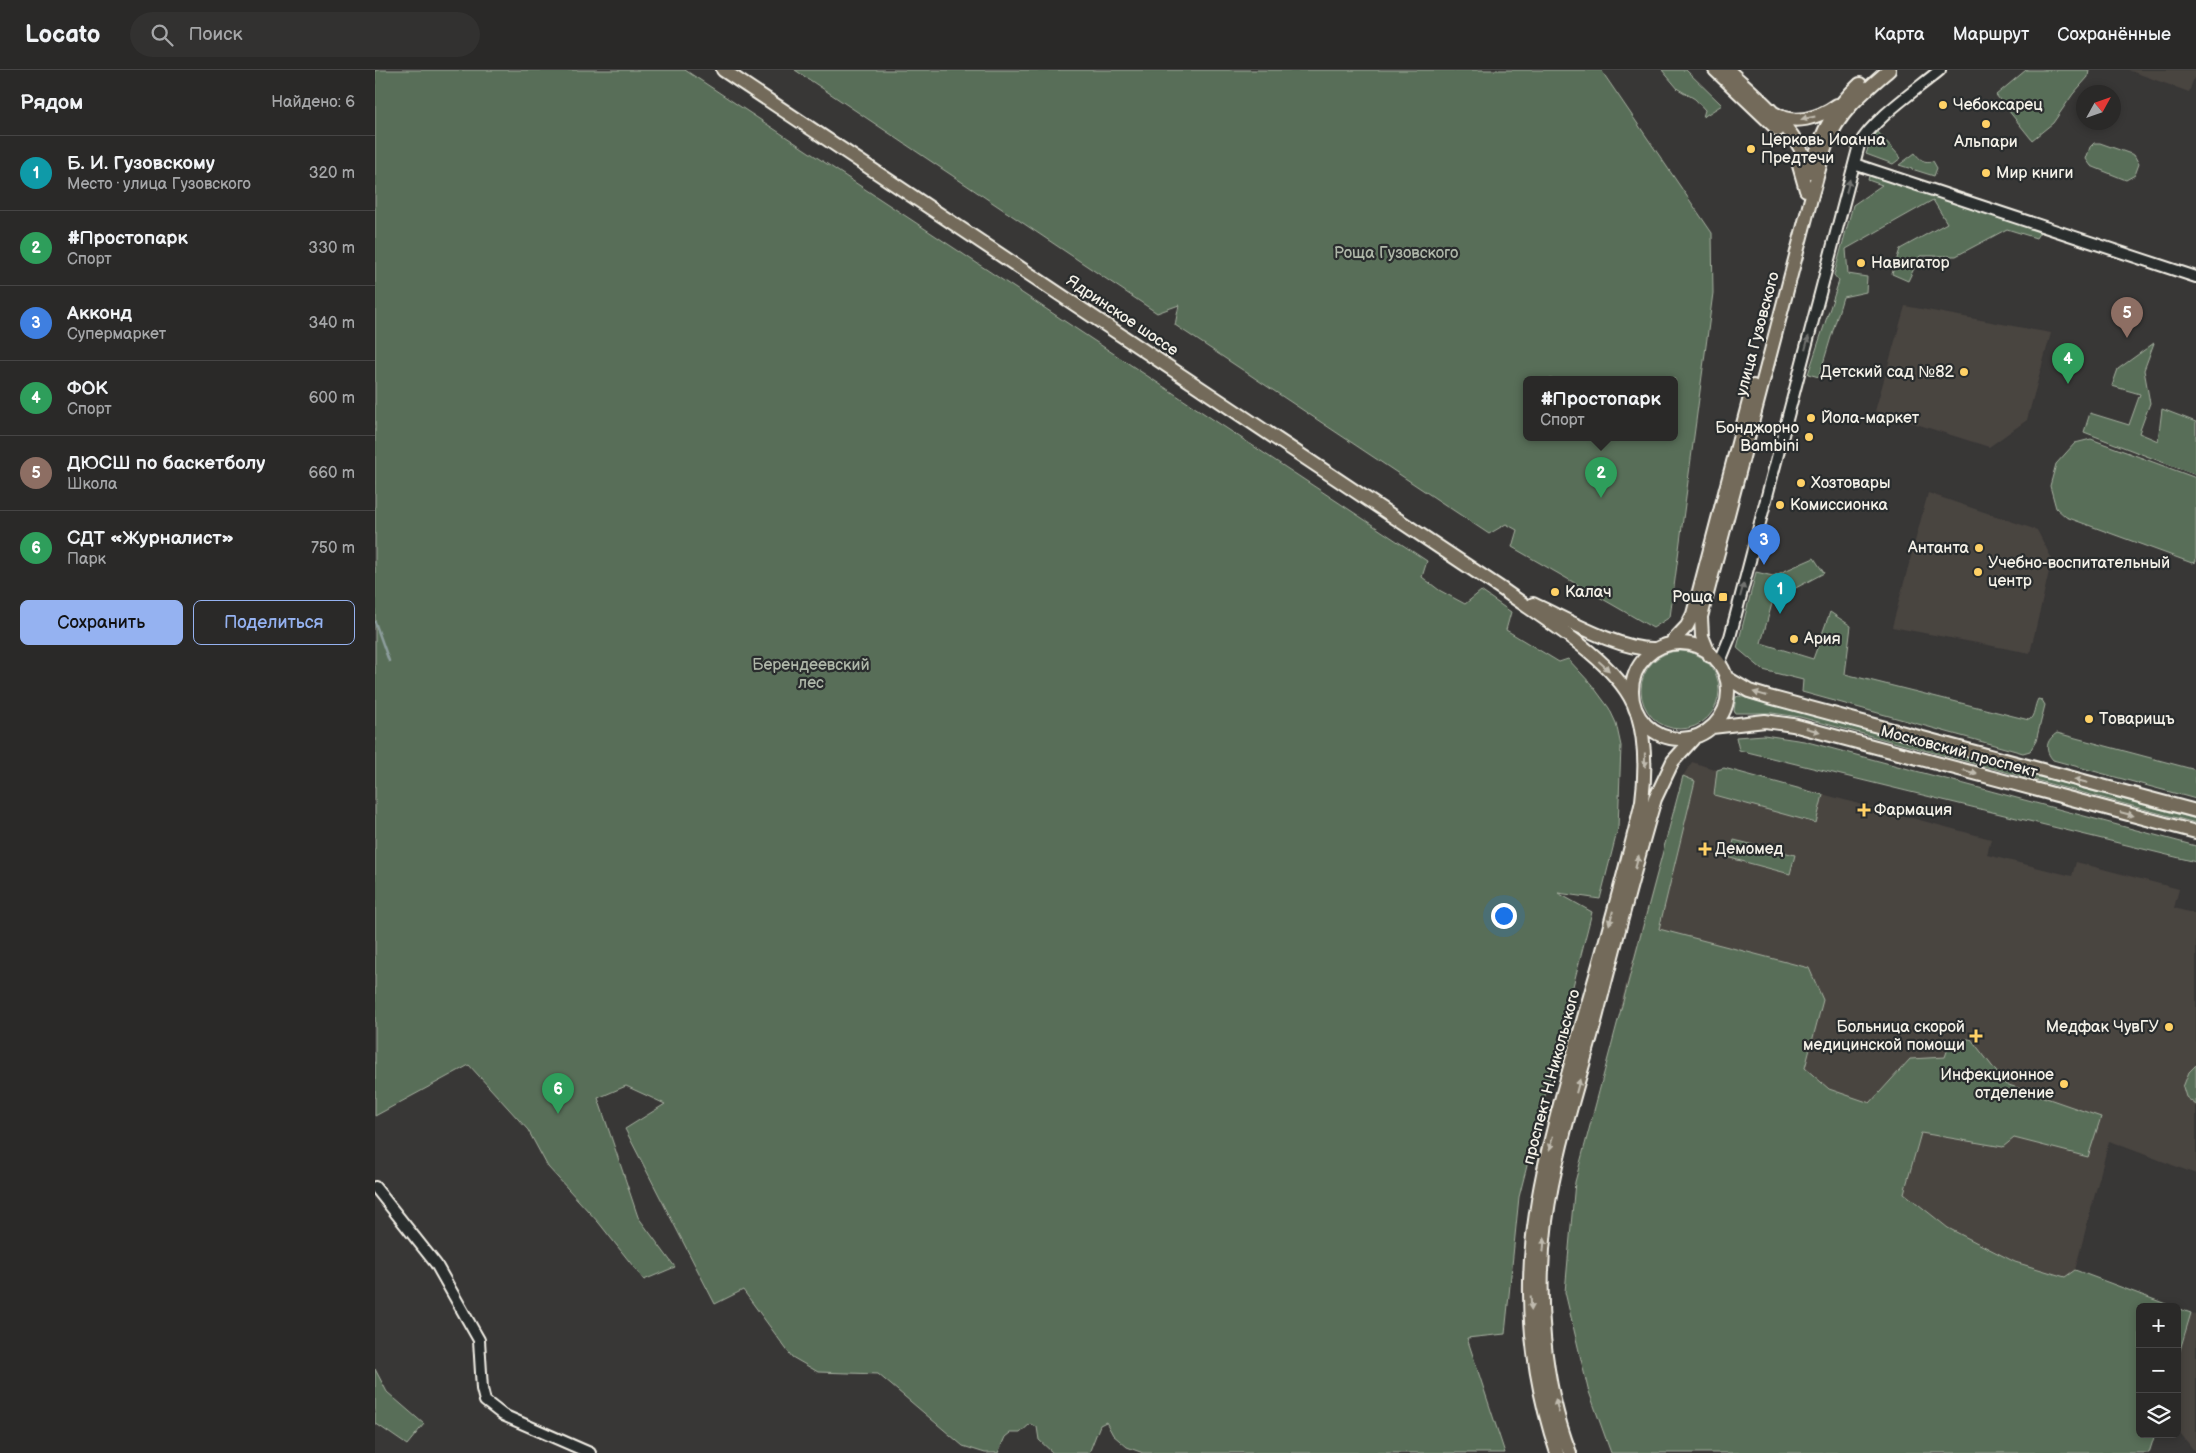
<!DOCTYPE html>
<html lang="ru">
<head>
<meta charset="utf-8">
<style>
	body { margin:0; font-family:"Balsamiq Sans",sans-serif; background:#323130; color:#f1f3f6 }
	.controls { position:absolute; right:15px; bottom:15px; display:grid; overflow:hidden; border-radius:8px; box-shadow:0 2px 8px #0003 }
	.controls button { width:45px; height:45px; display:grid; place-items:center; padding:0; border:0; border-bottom:1px solid #464545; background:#2a2928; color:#f1f3f6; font:25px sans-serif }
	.compass { position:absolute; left:1701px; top:15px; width:45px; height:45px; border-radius:50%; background:#2a2928; box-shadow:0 2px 8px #0003; rotate:50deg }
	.you { position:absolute; left:1128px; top:845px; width:18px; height:18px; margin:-12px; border:4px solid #fff; border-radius:50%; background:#1a73e8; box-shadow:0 0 0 8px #1a73e833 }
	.badge { display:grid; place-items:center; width:32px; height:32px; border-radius:50%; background:#95b2f1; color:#fff; font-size:16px; font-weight:700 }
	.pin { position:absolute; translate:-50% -41px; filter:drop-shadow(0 1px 2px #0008) }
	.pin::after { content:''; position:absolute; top:26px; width:18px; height:15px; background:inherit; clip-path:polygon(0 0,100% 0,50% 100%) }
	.popup { position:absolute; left:1148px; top:306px; width:155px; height:65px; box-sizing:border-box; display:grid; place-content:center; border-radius:8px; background:#2a2928; filter:drop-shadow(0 1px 4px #0005); font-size:16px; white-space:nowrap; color:#a5a6a8 }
	.popup b { font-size:19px; color:#f1f3f6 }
	.popup::after { content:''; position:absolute; left:50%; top:100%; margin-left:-10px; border:10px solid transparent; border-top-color:#2a2928 }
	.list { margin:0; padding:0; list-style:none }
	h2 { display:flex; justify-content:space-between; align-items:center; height:65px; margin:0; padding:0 20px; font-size:21px }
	h2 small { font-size:16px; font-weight:400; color:#a5a6a8 }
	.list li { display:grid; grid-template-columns:32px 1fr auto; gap:15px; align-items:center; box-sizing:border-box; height:75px; padding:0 20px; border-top:1px solid #464545 }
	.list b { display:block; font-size:19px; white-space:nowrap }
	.list p { margin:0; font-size:16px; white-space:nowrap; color:#a5a6a8 }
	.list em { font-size:16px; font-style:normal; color:#a5a6a8 }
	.actions { display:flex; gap:10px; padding:15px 20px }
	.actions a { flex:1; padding:11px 0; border:1px solid #95b2f1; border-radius:8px; text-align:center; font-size:18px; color:#95b2f1 }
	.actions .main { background:#95b2f1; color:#111 }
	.icon { flex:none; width:28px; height:28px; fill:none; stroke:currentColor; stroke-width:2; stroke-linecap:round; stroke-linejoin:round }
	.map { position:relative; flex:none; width:1821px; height:1383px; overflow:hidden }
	header { display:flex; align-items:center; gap:30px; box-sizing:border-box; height:70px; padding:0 25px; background:#2a2928; border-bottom:1px solid #464545 }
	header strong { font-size:24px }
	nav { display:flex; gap:28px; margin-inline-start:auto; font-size:18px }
	.search { width:350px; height:45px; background:#323130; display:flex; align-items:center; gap:12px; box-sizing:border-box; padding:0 18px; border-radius:28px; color:#a5a6a8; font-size:19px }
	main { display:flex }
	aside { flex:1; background:#2a2928 }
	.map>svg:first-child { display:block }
	.built { fill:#494440 }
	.green { fill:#596e59; stroke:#a6b0a0; fill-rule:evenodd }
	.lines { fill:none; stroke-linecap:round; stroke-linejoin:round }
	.stream { stroke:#8c9d9c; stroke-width:2.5 }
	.minor-casing { stroke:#f4f1e8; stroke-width:14 }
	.major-casing { stroke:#f4f1e8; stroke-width:16 }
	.minor { stroke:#2a2d2e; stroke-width:10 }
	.major { stroke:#736b5a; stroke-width:12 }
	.oneway { fill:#c0bbaf }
	.oneway2 { fill:#71726f }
	.poi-dot { fill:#ffd166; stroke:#2a2d2e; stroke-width:2 }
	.labels { text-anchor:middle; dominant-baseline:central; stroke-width:4.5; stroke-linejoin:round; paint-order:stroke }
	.poi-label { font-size:16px; fill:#f4f1e8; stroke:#2a2d2e; text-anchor:start }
	.park-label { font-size:16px; fill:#aeb6a8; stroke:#2a2d2e }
	.street-label { font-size:16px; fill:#f4f1e8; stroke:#2a2d2e }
</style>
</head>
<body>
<header>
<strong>Locato</strong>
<div class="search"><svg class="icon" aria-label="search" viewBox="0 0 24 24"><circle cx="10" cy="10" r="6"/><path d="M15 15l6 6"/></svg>Поиск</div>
<nav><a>Карта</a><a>Маршрут</a><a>Сохранённые</a></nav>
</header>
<main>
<aside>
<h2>Рядом<small>Найдено: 6</small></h2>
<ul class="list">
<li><span class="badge" style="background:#0f9aa8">1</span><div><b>Б. И. Гузовскому</b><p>Место · улица Гузовского</p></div><em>320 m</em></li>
<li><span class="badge" style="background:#2e9e5b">2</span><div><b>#Простопарк</b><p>Спорт</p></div><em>330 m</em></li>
<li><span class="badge" style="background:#3f7fe0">3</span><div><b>Акконд</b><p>Супермаркет</p></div><em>340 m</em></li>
<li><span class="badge" style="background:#2e9e5b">4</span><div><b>ФОК</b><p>Спорт</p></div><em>600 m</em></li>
<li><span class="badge" style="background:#8d6e63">5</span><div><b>ДЮСШ по баскетболу</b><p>Школа</p></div><em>660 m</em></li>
<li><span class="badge" style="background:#2e9e5b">6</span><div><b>СДТ «Журналист»</b><p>Парк</p></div><em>750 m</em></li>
</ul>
<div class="actions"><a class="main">Сохранить</a><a>Поделиться</a></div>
</aside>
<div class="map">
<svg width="1821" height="1383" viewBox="0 0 1821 1383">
	<rect width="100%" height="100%" fill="#383736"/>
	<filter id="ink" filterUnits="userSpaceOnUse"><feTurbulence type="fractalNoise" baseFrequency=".02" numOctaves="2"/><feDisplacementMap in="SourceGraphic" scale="10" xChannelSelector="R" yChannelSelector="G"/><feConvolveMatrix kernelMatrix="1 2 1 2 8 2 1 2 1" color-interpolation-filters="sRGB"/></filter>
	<g filter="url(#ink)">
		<!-- built -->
		<path class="built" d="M1753,0H1821V8H1819L1814,22Z
			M1530,236L1676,263L1652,350L1614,377L1500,341Z
			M1553,423L1662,460L1677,489L1655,583L1517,557Z
			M1317,692L1342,700L1349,698L1616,769L1612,785L1697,806L1701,792L1804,819L1799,838L1821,844V1104L1734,1071L1700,1200L1690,1207L1640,1192L1573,1158L1529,1123L1546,1063L1244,940L1308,706Z
			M1816,1243L1821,1245V1383L1802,1359V1290Z"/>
		<!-- green -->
		<path class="green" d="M0,0H310L1052,491L1047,507L1064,520L1090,534L1106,521L1136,542L1131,560L1184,592L1193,589L1217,615L1234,638L1241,653L1246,676L1243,758L1225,829L1183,823L1217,842L1144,1127L1130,1264L1092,1268L1130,1383H768L752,1377L738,1365L731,1352L725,1355L714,1383H678L664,1370L662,1357L655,1354L645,1363H635L630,1367L623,1383H610L588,1376L503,1304L443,1302L417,1287L368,1220L340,1234L250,1059L290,1034L251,1016L223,1028L263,1147L300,1197L269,1210L224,1153L173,1097L153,1060L94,995L0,1046Z
			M420,0H1226L1337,163L1338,223L1295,547L1278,558L1137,477L1142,460L1131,454L1114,464L800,255L804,235L782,243ZM1152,309H1300V367H1152Z
			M1287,0H1311L1347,35L1328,47L1330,40L1320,29L1303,19Z
			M1651,0H1714L1713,7L1698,24L1678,53L1657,70L1621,25Z
			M1503,62L1526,88L1518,94L1491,84L1496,69Z
			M1719,73H1725L1759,85L1764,94L1760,105L1751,110L1716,96L1711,89L1715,77Z
			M1540,83C1545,90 1549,93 1558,91L1562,98L1559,106L1524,95Z
			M1495,102L1667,159L1661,168L1632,159L1581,186H1545L1533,211L1517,204L1525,179L1572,153L1558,130L1471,179L1473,204L1492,207L1491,222L1468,227L1444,307L1433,304L1464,211L1459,205L1478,135L1507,115L1493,110Z
			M1779,273L1769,300L1775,333L1764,363L1783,371L1787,339L1821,352V405L1709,362L1715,343L1754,355L1765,324L1737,316L1743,299Z
			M1716,369L1821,408V492L1817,493L1691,447L1681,438L1675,416L1681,394L1700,373Z
			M1439,488L1449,503L1398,530L1386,573L1438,589L1455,542L1476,556L1470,604L1654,650C1660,646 1659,636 1663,629L1667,630L1670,635L1661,671L1655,681L1648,683L1427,622L1428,610L1388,600L1362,578L1381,502L1398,506Z
			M1266 620a39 39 0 1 1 78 0a39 39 0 1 1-78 0Z
			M1364,626L1821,749V753L1425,647L1397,643H1360L1359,640L1361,627Z
			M1682,663L1821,700V729L1678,690C1669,680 1671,670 1682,663Z
			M1389,665L1429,671L1821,776V792L1364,680L1361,667Z
			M1349,698L1448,725L1441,753L1339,725L1342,700Z
			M1308,706L1320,711L1284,859L1434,898L1448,930L1430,998L1454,1019L1495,1033L1535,989L1570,987L1576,970L1596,969L1631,1014L1726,1047L1713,1087L1639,1068L1628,1077L1546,1063L1529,1123L1573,1158L1640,1192L1690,1207L1700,1200L1799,1237H1765V1364H1780L1774,1383H1236L1213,1319L1190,1222L1200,1112Z
			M1359,770L1420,785L1415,804L1355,788Z
			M1821,995V1035L1811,1027L1808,1017L1814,1002Z
			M1802,1238L1816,1243L1802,1290Z
			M0,1299L12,1322L49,1354L32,1375L0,1353Z"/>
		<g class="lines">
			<!-- stream -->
			<path class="stream" d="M0,552L14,591"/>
			<defs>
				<path id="minor" d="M1479,94L1821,207
					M1344,594L1355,567L1484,75C1498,49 1541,20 1565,0
					M0,1117L61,1194L104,1270L107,1319L110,1331L128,1345L215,1383"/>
				<path id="major" d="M348,0L1127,519C1167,548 1238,589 1258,633
					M1340,0L1403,60
					M1353,0C1384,29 1424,60 1435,102
					M1399,43C1419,56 1444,48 1462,35
					M1423,92L1431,120
					M1438,94C1446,61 1460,37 1485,14
					M1158,534C1191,549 1245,581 1281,579
					M1257 621a48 48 0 1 1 96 0a48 48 0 1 1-96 0Z
					M1296,573L1312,556L1318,544L1378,316
					M1335,586L1327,566L1326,547L1438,121C1443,105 1446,88 1452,73C1464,42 1490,21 1514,0
					M1352,608L1374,621L1394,627L1821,741
					M1337,657L1390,651L1418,655L1821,762
					M1182,1383C1164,1329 1154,1269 1155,1212C1156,1137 1177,1062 1197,990C1221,904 1247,818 1267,731C1271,700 1271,672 1262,642
					M1195,1383C1168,1313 1161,1225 1171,1151C1180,1084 1202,1018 1220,952C1239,878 1258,803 1280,729L1298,691L1318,669"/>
			</defs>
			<!-- minor casing -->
			<use href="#minor" class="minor-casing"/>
			<!-- major casing -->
			<use href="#major" class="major-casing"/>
			<!-- minor -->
			<use href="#minor" class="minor"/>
			<!-- major -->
			<use href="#major" class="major"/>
		</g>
		<!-- one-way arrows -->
		<defs><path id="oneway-solid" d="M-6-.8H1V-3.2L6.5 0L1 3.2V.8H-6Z" transform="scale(1.25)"/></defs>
		<g class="oneway">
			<use href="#oneway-solid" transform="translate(1433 48) rotate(168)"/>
			<use href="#oneway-solid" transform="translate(1229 596) rotate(42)"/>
			<use href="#oneway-solid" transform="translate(1385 624) rotate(-164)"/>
			<use href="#oneway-solid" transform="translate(1438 660) rotate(15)"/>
			<use href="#oneway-solid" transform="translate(1270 690) rotate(89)"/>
			<use href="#oneway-solid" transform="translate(1595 702) rotate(15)"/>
			<use href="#oneway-solid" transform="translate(1706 711) rotate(-165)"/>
			<use href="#oneway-solid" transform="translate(1752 744) rotate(15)"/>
			<use href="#oneway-solid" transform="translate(1262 792) rotate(-75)"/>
			<use href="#oneway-solid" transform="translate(1236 848) rotate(105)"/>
			<use href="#oneway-solid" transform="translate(1203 1016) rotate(-75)"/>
			<use href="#oneway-solid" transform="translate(1176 1073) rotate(104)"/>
			<use href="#oneway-solid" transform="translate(1169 1175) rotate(-85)"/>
			<use href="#oneway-solid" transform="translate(1156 1233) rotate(88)"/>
			<use href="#oneway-solid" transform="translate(1182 1336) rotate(-104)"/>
		</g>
		<g class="oneway2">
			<use href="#oneway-solid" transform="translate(1473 116) rotate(-75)"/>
			<use href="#oneway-solid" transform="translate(1432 273) rotate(-75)"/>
			<use href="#oneway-solid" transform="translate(1367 520) rotate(-75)"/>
		</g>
	</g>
	<!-- markers -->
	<g class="poi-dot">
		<circle cx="1568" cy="35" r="5"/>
		<circle cx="1611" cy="54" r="5"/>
		<circle cx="1376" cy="79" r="5"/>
		<circle cx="1611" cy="103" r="5"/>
		<circle cx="1486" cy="193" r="5"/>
		<circle cx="1589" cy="302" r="5"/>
		<circle cx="1436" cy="348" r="5"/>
		<circle cx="1434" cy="367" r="5"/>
		<circle cx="1426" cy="413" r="5"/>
		<circle cx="1405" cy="435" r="5"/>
		<circle cx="1604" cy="478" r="5"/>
		<circle cx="1603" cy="502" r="5"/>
		<circle cx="1180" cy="522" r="5"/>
		<rect x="1343" y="522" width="10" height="10" rx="2.5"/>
		<circle cx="1419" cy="569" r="5"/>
		<circle cx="1714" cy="649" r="5"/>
		<path d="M1486.5 732.5h5v5h5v5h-5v5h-5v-5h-5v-5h5z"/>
		<path d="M1327.5 771.5h5v5h5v5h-5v5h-5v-5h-5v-5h5z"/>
		<circle cx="1794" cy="957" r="5"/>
		<path d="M1598.5 958.5h5v5h5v5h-5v5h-5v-5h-5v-5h5z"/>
		<circle cx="1689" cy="1014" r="5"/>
	</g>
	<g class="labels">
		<!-- poi labels -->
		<g class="poi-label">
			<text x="1578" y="35">Чебоксарец</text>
			<text x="1386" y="70">Церковь Иоанна<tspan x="1386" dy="18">Предтечи</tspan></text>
			<text x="1611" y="72" text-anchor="middle">Альпари</text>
			<text x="1621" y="103">Мир книги</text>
			<text x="1496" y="193">Навигатор</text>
			<text x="1579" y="302" text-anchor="end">Детский сад №82</text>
			<text x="1446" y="348">Йола-маркет</text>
			<text x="1424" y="358" text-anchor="end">Бонджорно<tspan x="1424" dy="18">Bambini</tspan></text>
			<text x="1436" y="413">Хозтовары</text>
			<text x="1415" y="435">Комиссионка</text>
			<text x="1594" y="478" text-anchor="end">Антанта</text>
			<text x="1613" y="493">Учебно-воспитательный<tspan x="1613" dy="18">центр</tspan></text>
			<text x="1190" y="522">Калач</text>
			<text x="1338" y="527" text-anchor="end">Роща</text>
			<text x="1429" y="569">Ария</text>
			<text x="1724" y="649">Товарищъ</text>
			<text x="1499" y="740">Фармация</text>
			<text x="1340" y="779">Демомед</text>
			<text x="1590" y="957" text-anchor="end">Больница скорой<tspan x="1590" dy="18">медицинской помощи</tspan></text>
			<text x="1784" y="957" text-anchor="end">Медфак ЧувГУ</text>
			<text x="1679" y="1005" text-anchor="end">Инфекционное<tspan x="1679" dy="18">отделение</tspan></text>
		</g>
		<!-- park labels -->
		<g class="park-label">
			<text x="1021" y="183">Роща Гузовского</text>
			<text x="436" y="595">Берендеевский<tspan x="436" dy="18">лес</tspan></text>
		</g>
		<!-- street labels -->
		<g class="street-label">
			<text transform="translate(747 246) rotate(34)">Ядринское шоссе</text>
			<text transform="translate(1383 264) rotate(-75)">улица Гузовского</text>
			<text transform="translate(1584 682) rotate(15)">Московский проспект</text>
			<text transform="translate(1177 1007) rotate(-75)">проспект Н.Никольского</text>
		</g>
	</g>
</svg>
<div class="controls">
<button>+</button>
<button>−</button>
<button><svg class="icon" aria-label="layers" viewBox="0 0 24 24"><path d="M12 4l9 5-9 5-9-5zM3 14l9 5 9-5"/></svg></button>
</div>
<svg class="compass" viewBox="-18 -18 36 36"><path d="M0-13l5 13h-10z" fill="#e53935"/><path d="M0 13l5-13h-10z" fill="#a5a6a8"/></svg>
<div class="you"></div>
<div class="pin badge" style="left:1405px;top:544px;background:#0f9aa8">1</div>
<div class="pin badge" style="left:1226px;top:428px;background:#2e9e5b">2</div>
<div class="popup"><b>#Простопарк</b>Спорт</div>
<div class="pin badge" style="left:1389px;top:495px;background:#3f7fe0">3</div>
<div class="pin badge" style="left:1693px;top:314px;background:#2e9e5b">4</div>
<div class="pin badge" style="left:1752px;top:268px;background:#8d6e63">5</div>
<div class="pin badge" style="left:183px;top:1044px;background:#2e9e5b">6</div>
</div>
</main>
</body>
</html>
